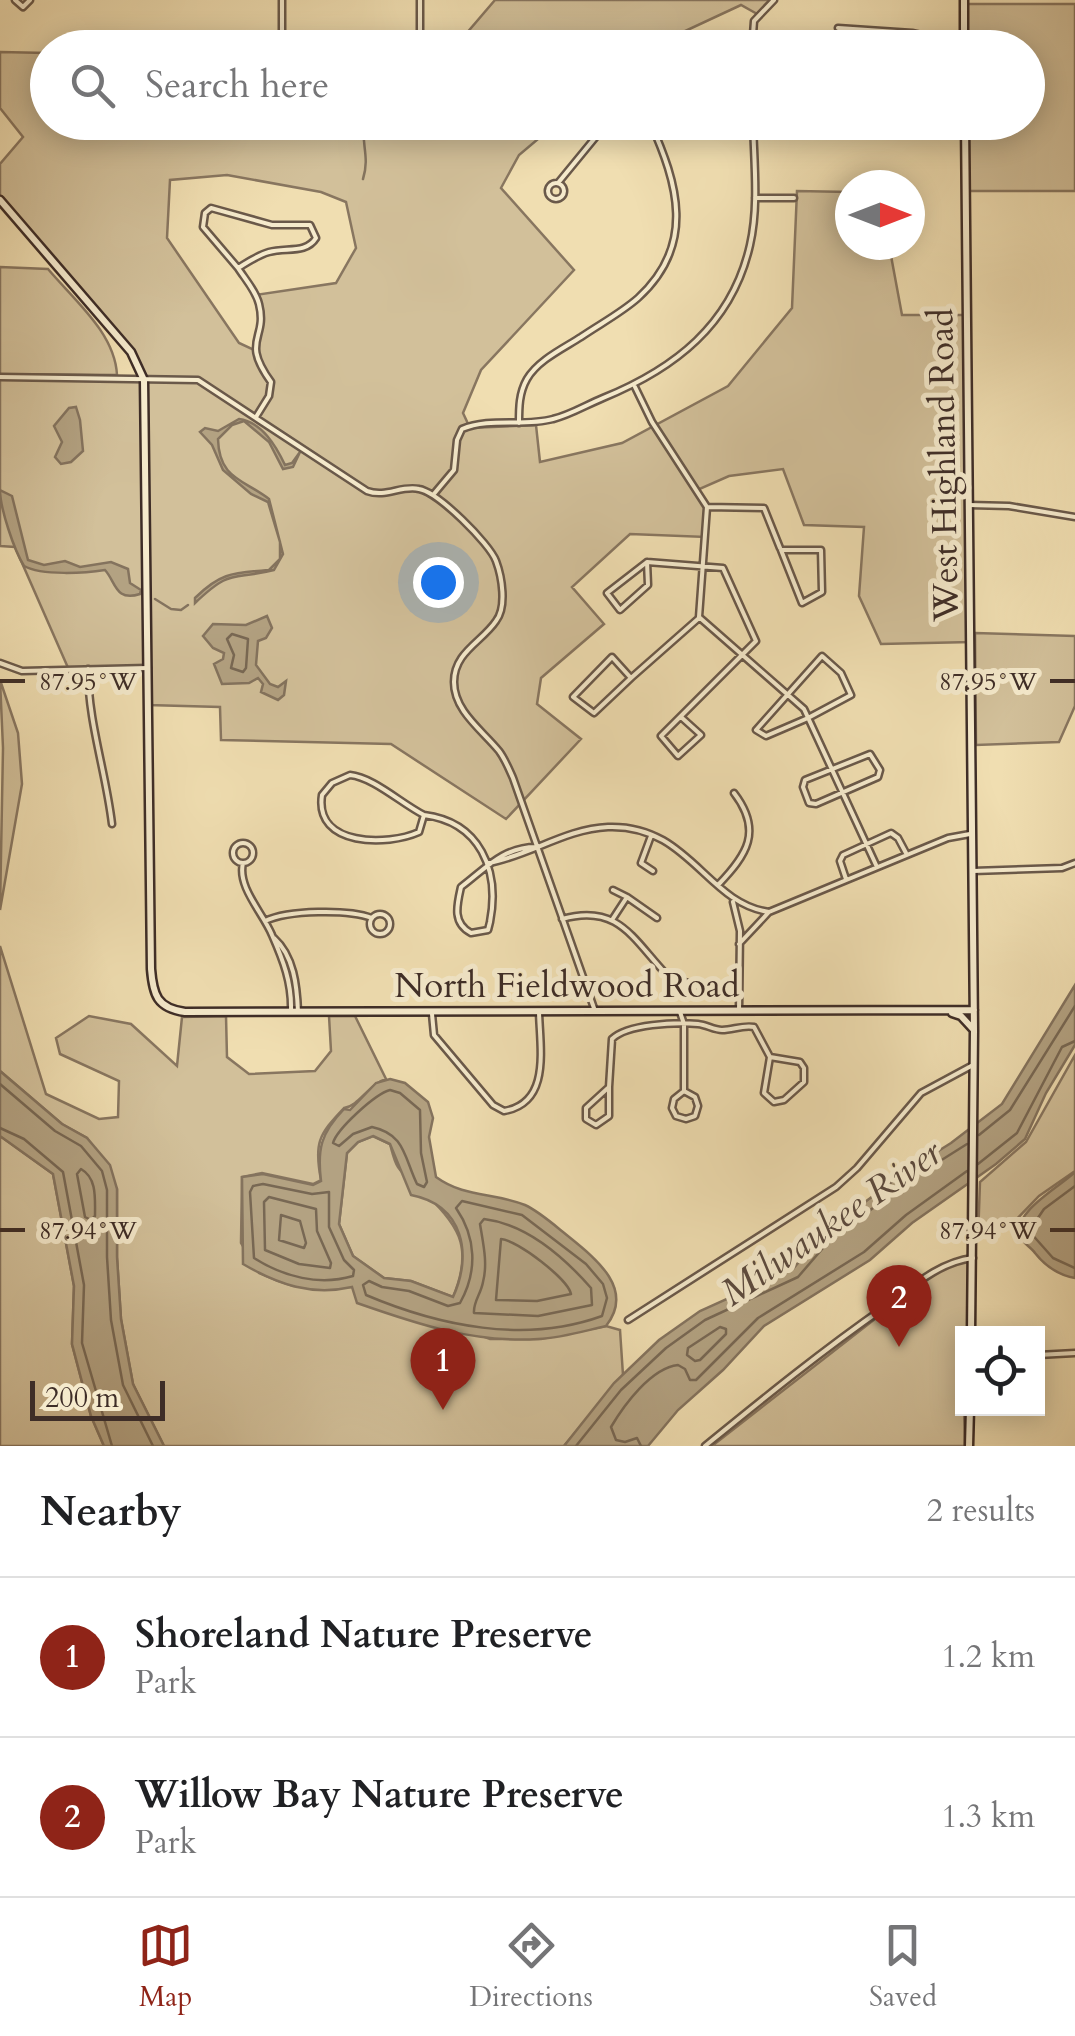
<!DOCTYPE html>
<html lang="en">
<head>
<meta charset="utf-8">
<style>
	body { margin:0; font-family:Cardo,serif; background:#f6f6f6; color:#202124 }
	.controls { position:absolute; right:30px; bottom:30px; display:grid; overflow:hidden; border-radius:0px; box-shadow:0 5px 25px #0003 }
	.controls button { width:90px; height:90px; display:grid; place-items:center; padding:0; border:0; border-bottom:2px solid #e0e0e0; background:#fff; color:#202124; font:50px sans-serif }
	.compass { position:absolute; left:835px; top:170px; width:90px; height:90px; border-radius:50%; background:#fff; box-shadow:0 5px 25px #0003; rotate:90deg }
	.scale { position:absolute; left:30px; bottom:25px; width:135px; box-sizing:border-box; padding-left:10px; border:5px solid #3e2d27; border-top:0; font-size:28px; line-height:35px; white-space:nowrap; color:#3e2d27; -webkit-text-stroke:8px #f5eacc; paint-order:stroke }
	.you { position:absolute; left:438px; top:582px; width:35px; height:35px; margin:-25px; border:8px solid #fff; border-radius:50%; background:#1a73e8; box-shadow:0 0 0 15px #1a73e833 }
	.badge { display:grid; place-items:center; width:65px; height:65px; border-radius:50%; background:#8f2418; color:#fff; font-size:32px; font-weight:700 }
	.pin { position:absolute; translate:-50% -82px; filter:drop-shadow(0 2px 5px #0008) }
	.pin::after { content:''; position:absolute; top:52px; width:35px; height:30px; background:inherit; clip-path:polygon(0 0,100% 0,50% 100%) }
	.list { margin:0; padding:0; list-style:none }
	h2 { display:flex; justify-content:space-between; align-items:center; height:130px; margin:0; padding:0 40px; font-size:42px }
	h2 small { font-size:32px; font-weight:400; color:#757577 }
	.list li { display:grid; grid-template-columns:65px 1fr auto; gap:30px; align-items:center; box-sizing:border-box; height:160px; padding:0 40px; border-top:2px solid #e0e0e0 }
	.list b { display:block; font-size:38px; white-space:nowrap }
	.list p { margin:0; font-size:32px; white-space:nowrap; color:#757577 }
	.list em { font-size:32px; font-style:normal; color:#757577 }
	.icon { flex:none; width:55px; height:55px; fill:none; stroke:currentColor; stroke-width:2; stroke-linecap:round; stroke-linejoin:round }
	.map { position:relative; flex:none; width:1075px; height:1446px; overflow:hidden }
	.search { position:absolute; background:#fff; box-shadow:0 5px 25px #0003; left:30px; right:30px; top:30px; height:110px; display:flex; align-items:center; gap:25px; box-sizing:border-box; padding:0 35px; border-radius:55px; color:#757577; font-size:38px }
	.sheet { height:450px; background:#fff }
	nav { display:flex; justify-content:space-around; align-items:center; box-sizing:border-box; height:140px; border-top:2px solid #e0e0e0; background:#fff; font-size:28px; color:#757577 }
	nav a { display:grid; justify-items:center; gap:5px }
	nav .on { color:#8f2418 }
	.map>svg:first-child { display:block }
	.green { fill:#d2c09a; stroke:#887660; stroke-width:2.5; fill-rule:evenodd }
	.water { fill:#b3a282; stroke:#84735e; stroke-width:2.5; fill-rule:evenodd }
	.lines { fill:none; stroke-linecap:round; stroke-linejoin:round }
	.shore { stroke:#786854; stroke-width:2.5 }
	.stream { stroke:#84735e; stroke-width:2.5 }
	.street-casing { stroke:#6a594a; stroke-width:9 }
	.secondary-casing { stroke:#3e2d27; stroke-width:11 }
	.street { stroke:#f5eacc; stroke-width:4 }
	.secondary { stroke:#f5eacc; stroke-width:6 }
	.ticks { fill:none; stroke:#3e2d27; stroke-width:4 }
	.labels { text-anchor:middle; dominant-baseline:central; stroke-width:10; stroke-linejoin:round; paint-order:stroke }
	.street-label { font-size:35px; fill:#3e2d27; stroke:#f5eacc }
	.water-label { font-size:38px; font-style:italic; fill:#5b4a3e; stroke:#f5eacc }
	.ticks-label { font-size:25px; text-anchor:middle; fill:#3e2d27; stroke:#f5eacc; stroke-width:10; stroke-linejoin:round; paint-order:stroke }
</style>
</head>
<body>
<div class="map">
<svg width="1075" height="1446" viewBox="0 0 1075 1446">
	<rect width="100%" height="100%" fill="#f0deb1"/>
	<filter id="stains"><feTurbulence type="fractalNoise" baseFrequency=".002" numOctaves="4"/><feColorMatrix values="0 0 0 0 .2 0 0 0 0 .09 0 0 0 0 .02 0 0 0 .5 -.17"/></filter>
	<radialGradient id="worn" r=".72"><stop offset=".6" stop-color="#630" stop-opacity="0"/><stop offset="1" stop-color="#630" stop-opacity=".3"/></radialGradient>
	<!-- green -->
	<path class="green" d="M495,0H774L759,15L741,5L651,47L454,48Z
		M964,4H1075V191H966L965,123L1028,122V48L965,47Z
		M0,52L47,53L48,122L557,123L519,155L501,188L574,270L481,370L463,413L470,428L536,425L540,462L622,443L728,386L792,308L797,191L850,192V245H889L902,315H967L971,642L881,644L859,596L864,527L804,525L783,469L729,476L697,490L707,507L706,537L630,534L572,587L604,624L541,678L537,704L581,739L506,819L391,744L221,740L220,707L148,705L147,668L69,670L15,547L0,546V377L143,380L138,364L0,200V164L23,137L0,108ZM227,175L321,192L346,202L356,248L336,283L255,295L260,317L254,350L239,343L167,238L170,180Z
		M0,267L48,269C74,300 115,333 117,375L0,374Z
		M975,633L1075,636V706L1059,742L976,745Z
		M0,680L18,733L22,784L0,910L3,748Z
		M0,946L46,1094L99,1119L118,1117L119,1081L60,1054L56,1038L89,1016L131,1024L177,1066L182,1017L226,1016L227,1057L249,1074L315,1071L331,1051L329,1016H355L386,1079C369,1084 359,1106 344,1108C318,1135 314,1144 321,1180L313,1184L262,1173L242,1177L241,1243L259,1273L276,1280L293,1286L353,1287L490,1339H541L606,1326L620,1330L623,1375L564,1446H164L133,1384L121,1319L117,1257V1189L87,1138L62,1124L0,1071Z
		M1075,1055V1171L1039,1196L1012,1224L978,1238L980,1182L1026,1142Z
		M0,1136L53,1174L74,1286L72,1344L91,1416L104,1446H0Z
		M373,1136L390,1144C392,1151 394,1161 398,1167C403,1175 414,1182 421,1189C457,1224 475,1245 453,1297L411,1281L384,1278L353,1256L339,1224L347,1153L358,1142Z
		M970,1259L968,1333L962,1334L965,1446H712L934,1273L948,1265Z"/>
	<!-- water -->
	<path class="water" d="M76,407L80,420L83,451L71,462L61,464L55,457L62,442L54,426L69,408Z
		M239,419C262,422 276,446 285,465L292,463L300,452L293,467L283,469L269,442L244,421L232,425L218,439C219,479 243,479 269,499L283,554L274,570C230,581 232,568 195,603V598C221,572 234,573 269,570L280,559V542L268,502L251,494L223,470L212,445L200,432L205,428L218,431Z
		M0,490L12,496L28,560L44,565L65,561L80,567L111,562L128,569L130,583L141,590L140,594C115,602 116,582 105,570C86,573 42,576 24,566C14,550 0,508 0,490Z
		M267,616L272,628L266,638L258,641L256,665L270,684L278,687L286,681L284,695L278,700L261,692L263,684L258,678L249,683L222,684L214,664L223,659L224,653L213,648L203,636L213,624L246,625Z
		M1075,985V1045L1046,1093L1025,1139L996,1164L912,1223L870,1260L764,1326L723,1370L678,1410L648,1446H564L614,1383L659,1340L700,1311L793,1269L822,1234L908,1170L951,1143L1002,1104Z
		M0,1071L62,1124L87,1138L110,1165L117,1189V1257L121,1319L133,1384L164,1446H104L91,1416L72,1344L74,1286L53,1174L0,1136Z
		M390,1079L405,1083L428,1102L433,1118L429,1137L436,1177C465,1198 493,1192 525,1205C538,1211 552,1223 563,1232C591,1255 637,1287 606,1326C584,1331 561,1338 538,1339C473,1343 417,1324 357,1303L352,1287C312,1296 279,1285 243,1264L242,1177L263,1174L313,1185L321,1181C317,1149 321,1133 344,1109L350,1110L376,1083ZM373,1136L390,1144L411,1195C463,1205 473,1254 453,1297L411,1281L384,1278L353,1256L339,1224L347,1153L358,1142Z
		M1075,1172V1278C1058,1275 1046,1267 1035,1253C1031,1247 1022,1243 1020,1236C1012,1212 1061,1186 1075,1172Z"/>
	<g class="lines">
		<!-- shore -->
		<path class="shore" d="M232,634L248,639L246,668L243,672L231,668L234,655L227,639Z
			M0,1084L55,1131L81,1146L102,1171L107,1190V1257L111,1320L123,1385L153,1446
			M390,1090L400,1093L420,1110L421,1153L427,1182L424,1187L417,1184C404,1157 405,1134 372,1127L353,1134L339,1146L333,1143C337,1129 375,1094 390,1090Z
			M0,1128L24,1139L63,1172L84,1285L82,1343L112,1446
			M979,1135L1010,1110L1075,1006
			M978,1164L1017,1133L1062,1047L1075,1041
			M81,1169C97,1178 95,1198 95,1216L91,1220L85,1217L77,1174Z
			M263,1184L312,1194L329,1192V1227L344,1260L354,1270L353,1276C319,1286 284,1277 254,1258L250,1192L253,1186Z
			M1075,1186L1044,1209L1029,1231L1053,1258L1075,1268
			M269,1197L316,1209L317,1231L331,1263L330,1268L299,1264L265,1250L264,1202Z
			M462,1201L522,1215L586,1264L603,1284L607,1298L602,1316C525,1344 439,1326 366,1295L363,1285L369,1281L382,1287L409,1291L448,1306L460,1303C478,1271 476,1237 456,1208Z
			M281,1215L300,1221L306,1243L304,1248L279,1240Z
			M484,1219C526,1224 563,1256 591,1288L592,1305L538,1316L474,1313C473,1302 481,1294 483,1282C488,1263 483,1243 480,1224Z
			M501,1239C517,1240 568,1279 571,1294L537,1301L496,1300Z
			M720,1327L726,1329V1334L700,1360L695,1361L687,1355L688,1348Z
			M576,1446L621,1390L666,1348L705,1320L798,1277L829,1241L913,1178L967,1144
			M641,1446L637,1438L625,1442L616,1440L611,1427C624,1405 651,1368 678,1365L685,1369L690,1380H696L758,1318L864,1252L906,1215L967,1171"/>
		<!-- stream -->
		<path class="stream" d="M363,179C370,157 361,144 364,122
			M155,599L171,609L181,610L188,605"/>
		<defs>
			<path id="street" d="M15,0L23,7L30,0
				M838,28L912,33L962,44
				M282,30V0
				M420,48V0
				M752,48L754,21L774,0
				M558,183L608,122
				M548 191a8 8 0 1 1 16 0a8 8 0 1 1-16 0Z
				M755,198H794
				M211,208L272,225H310L316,238C306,254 286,247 269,252C258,255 248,262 238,268L203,227L205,213Z
				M238,268C245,279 256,291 259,304C268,340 240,339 271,382L269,396L256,417
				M0,377L198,380L367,491C386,498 401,485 419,489C438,492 490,544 496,561C502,577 507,607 496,621C482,642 454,652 454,682C454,711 482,730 499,751C505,759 509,769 513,778L595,1011
				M635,387L652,422L707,507
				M519,423C519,408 519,393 527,379C538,360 564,348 581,337C600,324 621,313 638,298C696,245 678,184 650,122
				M433,495L454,470L457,440L462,429C490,417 524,427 553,419C570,415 586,405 603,398C674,369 732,325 750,245C759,206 754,162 753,122
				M969,505L1009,506L1075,517
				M707,507L699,617L804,709L877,867
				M707,507L764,508L780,548
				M781,550H821L822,592L802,603Z
				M647,562L723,568L756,641L661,736L678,756L701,735L681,717
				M647,562L648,585L620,610L607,593Z
				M822,656L841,673L851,695L808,718L766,736L756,730Z
				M612,657L631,678L594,713L573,697Z
				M0,663L22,671L148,668
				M88,669C88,722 106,772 112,824
				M631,678L699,618
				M870,754L880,770L878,777L816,804L809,803L803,787L805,780Z
				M350,775C373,777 402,804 424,815L419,832C388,846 314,847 322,795L332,783Z
				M424,815C480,822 500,870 490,922L488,930L471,933C452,923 457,905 461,887C485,869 503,847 536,847
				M651,836L641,863L653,871
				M233 853a10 10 0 1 1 20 0a10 10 0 1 1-20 0Z
				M243,863C237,887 263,913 272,935C283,960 292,983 291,1011
				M489,863C531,855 565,829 608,827C689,824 706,903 769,912
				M973,871L1062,868L1075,863
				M846,879L840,861L843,855L891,833L898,838L906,853
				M718,885C747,855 763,831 734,793
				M627,897L657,918
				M733,902L740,931L739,1011
				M370 924a10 10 0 1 1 20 0a10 10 0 1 1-20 0Z
				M562,919C618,903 633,939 666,974C690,988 713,987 739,986
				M612,920L627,897L613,890
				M265,921C288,910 348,909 372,918
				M274,938C294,956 297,986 298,1012
				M739,944L769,912L948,838L970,834
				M680,1012L684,1024V1091L674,1099L672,1108L676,1116L686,1119L695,1116L698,1106L695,1097L684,1091
				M432,1014L434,1035L493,1105L504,1111C551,1103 540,1049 539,1012
				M609,1087L612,1039C627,1024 676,1022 698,1024C707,1025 714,1030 722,1030C733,1030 742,1025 754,1027L770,1057L764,1093L774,1102L784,1100L804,1082V1068L800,1062L770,1057
				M609,1087V1116L596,1125L586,1119V1108Z
				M628,1320L836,1187L857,1168L921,1093L973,1065
				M1038,1355L1075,1353
				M705,1446C764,1398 823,1350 885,1307C912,1287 939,1262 973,1258"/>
			<path id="secondary" d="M964,0V48
				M965,122L974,1030L971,1334
				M0,200L131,352L144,380L151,969C153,995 157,1008 185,1012L974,1010
				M952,1013L961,1016L973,1029
				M969,1446L970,1408"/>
		</defs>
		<!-- street casing -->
		<use href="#street" class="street-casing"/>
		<!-- secondary casing -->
		<use href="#secondary" class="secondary-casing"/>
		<!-- street -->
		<use href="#street" class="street"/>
		<!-- secondary -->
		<use href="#secondary" class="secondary"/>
	</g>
	<!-- ticks -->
	<path class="ticks" d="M0,681H25M1050,681H1075M0,1230H25M1050,1230H1075"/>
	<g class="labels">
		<!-- street labels -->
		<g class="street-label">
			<text transform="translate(944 465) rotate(-91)">West Highland Road</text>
			<text x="567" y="986">North Fieldwood Road</text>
		</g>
		<!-- water labels -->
		<g class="water-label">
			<text transform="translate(831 1223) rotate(-35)">Milwaukee River</text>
		</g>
	</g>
	<g class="ticks-label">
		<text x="988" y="690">87.95°W</text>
		<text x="88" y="690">87.95°W</text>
		<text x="988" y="1239">87.94°W</text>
		<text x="88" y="1239">87.94°W</text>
	</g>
	<rect width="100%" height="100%" filter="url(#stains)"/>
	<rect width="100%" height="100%" fill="url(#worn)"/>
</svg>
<div class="controls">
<button><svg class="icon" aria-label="locate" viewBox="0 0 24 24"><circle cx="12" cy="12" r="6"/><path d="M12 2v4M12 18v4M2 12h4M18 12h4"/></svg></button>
</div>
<svg class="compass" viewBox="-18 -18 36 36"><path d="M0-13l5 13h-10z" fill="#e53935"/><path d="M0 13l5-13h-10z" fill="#757577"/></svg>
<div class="scale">200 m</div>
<div class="you"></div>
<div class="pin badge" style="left:443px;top:1410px">1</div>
<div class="pin badge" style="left:899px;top:1347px">2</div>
<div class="search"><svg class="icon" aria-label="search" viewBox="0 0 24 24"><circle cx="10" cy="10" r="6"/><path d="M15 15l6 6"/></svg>Search here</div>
</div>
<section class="sheet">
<h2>Nearby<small>2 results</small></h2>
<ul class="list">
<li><span class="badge">1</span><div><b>Shoreland Nature Preserve</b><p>Park</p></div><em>1.2 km</em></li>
<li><span class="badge">2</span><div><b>Willow Bay Nature Preserve</b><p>Park</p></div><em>1.3 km</em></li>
</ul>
</section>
<nav>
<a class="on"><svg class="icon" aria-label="map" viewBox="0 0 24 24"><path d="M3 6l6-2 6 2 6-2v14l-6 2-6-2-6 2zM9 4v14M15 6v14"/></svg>Map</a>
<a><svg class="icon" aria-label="directions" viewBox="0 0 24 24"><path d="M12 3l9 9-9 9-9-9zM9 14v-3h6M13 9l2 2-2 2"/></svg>Directions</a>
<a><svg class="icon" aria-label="saved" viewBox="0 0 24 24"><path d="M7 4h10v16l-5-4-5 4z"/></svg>Saved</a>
</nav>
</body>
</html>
